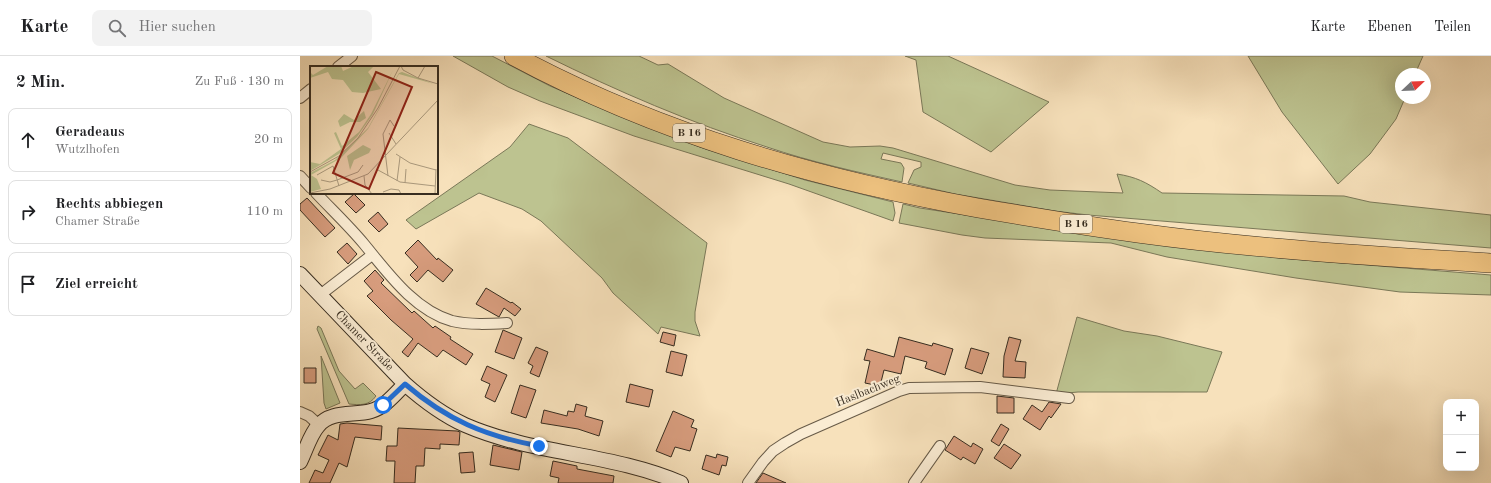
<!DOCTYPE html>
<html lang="de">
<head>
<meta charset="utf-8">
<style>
	body { margin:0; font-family:"Old Standard TT",serif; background:#f2f2f2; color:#202124 }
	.controls { position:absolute; right:12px; bottom:12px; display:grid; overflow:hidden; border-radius:8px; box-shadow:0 4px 16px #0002 }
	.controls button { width:36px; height:36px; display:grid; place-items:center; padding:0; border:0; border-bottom:1px solid #e0e0e0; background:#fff; color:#202124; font:20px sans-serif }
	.compass { position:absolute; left:1095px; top:12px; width:36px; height:36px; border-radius:50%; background:#fff; box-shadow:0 4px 16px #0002; rotate:67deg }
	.stop { position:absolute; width:12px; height:12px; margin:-9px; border:3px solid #1a73e8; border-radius:50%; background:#fff }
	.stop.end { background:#1a73e8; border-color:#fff; box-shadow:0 1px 4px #0008 }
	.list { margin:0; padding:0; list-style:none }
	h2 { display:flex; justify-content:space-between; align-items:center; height:52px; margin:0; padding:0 16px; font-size:17px }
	h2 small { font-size:13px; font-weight:400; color:#757577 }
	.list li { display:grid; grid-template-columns:26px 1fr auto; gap:12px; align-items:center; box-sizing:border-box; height:64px; margin:0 8px 8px; padding:0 8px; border:1px solid #e0e0e0; border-radius:8px }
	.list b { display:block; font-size:15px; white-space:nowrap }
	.list p { margin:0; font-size:13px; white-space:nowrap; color:#757577 }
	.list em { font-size:13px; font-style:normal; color:#757577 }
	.icon { flex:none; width:22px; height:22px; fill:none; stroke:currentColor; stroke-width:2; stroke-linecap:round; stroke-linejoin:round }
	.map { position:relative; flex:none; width:1191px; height:427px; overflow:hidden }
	header { display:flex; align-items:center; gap:24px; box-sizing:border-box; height:56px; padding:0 20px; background:#fff; border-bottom:1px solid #e0e0e0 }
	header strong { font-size:19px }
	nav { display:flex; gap:22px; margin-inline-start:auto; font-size:14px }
	.search { width:280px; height:36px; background:#f2f2f2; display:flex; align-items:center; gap:10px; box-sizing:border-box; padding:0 14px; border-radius:8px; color:#757577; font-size:15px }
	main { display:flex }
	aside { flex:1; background:#fff }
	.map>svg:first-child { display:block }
	.green { fill:#bdc390; stroke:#7a7858 }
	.building { fill:#d79c7d; stroke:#372d20 }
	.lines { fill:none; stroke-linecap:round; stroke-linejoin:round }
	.street-casing { stroke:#675a47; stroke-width:12 }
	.secondary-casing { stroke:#372d20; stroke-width:16 }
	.highway-casing { stroke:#372d20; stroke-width:20 }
	.street { stroke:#faecd3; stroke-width:10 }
	.secondary { stroke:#faecd3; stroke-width:14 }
	.highway { stroke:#ecc07e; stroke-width:19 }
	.route { stroke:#1a73e8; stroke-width:5 }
	.labels { text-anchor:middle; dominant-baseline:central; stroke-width:4; stroke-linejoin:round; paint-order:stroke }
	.shield { fill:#faecd3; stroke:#726656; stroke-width:1 }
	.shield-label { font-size:11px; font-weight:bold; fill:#372d20 }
	.street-label { font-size:12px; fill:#372d20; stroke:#faecd3 }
	.inset-road { fill:none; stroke:#aa997d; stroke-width:1 }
	.view { fill:#8f2418; fill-opacity:0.15; stroke:#8f2418; stroke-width:2 }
	.inset-edge { fill:none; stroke:#372d20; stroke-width:2 }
</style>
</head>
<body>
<header>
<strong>Karte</strong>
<div class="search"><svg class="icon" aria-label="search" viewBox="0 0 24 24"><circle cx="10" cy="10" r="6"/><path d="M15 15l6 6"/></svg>Hier suchen</div>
<nav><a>Karte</a><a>Ebenen</a><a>Teilen</a></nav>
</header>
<main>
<aside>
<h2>2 Min.<small>Zu Fuß · 130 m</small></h2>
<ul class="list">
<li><svg class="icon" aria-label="ahead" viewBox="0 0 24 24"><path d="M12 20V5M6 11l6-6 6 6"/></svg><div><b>Geradeaus</b><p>Wutzlhofen</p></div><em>20 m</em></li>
<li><svg class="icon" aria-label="right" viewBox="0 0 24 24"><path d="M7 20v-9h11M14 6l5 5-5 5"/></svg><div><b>Rechts abbiegen</b><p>Chamer Straße</p></div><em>110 m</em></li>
<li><svg class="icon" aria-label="arrive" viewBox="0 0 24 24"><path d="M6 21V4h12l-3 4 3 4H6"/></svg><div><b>Ziel erreicht</b></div></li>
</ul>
</aside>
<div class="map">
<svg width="1191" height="427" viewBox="0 0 1191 427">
	<rect width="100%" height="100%" fill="#f7e1bb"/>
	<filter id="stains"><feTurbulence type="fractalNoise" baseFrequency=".005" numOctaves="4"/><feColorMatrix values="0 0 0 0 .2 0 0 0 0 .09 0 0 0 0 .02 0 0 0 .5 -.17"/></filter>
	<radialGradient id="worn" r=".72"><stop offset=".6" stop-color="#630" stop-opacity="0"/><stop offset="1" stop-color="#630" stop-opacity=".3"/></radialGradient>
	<!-- green -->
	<path class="green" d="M153,0H192L250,30L330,64L400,91L505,124L593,146L595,157L593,165L489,128L334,80L240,45L208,31Z
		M246,0H339L358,9L368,8L424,42L523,86L550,91L580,90L593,92L715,129L750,134L823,137L817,118C836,121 846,126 862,137L1044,140L1070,146L1191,159V192L788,159L755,155L655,138L608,127L614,114L621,111V106L583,97L581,103L601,107L604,112L602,126C557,116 511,106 467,91C391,67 317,35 246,0Z
		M605,0H648L749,46L691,96L623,56L616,4Z
		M948,0H1123L1115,18H1101V42H1105L1096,63L1070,98L1038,128L982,56Z
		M229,68L268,82L407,187L395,256V265L400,280L361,271L358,278L313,237L302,222L241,165L222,153L179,137L116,173L106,164L210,91Z
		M603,148L620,152L704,165L980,202L1191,219V239L1100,236L996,222L867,201L811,187L685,182L662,179L599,167Z
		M777,261L824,275L857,280L922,296L907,336H778L756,338Z
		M18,270L21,272L39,315L55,333L63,327L76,340C69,350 60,349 49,348L17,273Z
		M21,300L40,347L26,353L24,347Z"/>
	<!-- building -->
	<path class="building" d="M54,138L65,149L56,157L45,146Z
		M7,142L35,172L25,181L0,154V148Z
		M78,156L88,168L79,176L68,165Z
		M118,184L137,204L138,202L153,214L143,226L128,214L117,226L110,219L118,211L105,197Z
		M47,187L57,198L48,208L37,196Z
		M75,214L84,224L81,227L112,257L114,255L133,272L135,270L151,281L150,283L173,298L166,309L143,294L137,301L118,287L108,301L102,296L113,283L91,264L67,240L73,235L64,225Z
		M186,232L211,247L212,246L221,253L215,260L204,252L199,261L176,248Z
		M203,274L222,282L214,303L195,296Z
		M363,276L376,279L374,290L360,286Z
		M599,281L632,290L633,287L653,293L645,319L625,312L627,306L605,300L601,318L584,314L580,330L565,327L570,305L564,304L567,293L594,301Z
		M709,281L721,284L715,305L726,306L725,322L703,321L704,300Z
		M236,291L248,296L239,321L230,317L233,310L228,307Z
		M671,292L689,297L682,318L665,312Z
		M371,295L387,299L382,320L366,316Z
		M187,310L207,319L195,346L185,341L190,328L181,324Z
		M4,312H16V327H4Z
		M330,328L353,334L349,351L326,346Z
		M220,329L236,334L226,362L211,357Z
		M697,340L714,342V357H697Z
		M749,346L761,348L751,362L749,360L740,374L723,363L732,349L742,356Z
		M276,348L287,351L285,360L303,365L299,380L278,373L241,367L244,354L267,360L268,355L274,356Z
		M373,355L394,364L391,371L397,373L390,395L375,391L371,401L356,395Z
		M47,367L82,370L81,384L55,381L47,411L39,407L30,427H9L15,414L23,417L29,404L18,399L28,379L38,384L40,368Z
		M701,368L709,373L699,390L691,385Z
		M98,372L157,375L160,376L159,389L140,388V393L125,392L124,410H116L115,427H94L95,405H86L87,390H97Z
		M654,380L671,391L673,387L683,393L675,408L663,401L661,404L645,394Z
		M704,388L721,399L711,413L694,402Z
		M193,389L222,396L219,414L190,409Z
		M173,396L175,416L161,417L159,397Z
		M417,398L428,401L426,410L422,409L419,419L402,413L406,399L416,402Z
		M253,405L277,410V413L314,420L313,427H258L259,422L250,420Z
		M463,417L486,427H456Z"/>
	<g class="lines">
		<defs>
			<path id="street" d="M38,11L52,0
				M0,42L11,33
				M0,120L11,132
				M16,137C32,154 49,170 64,188C88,217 114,254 152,265C170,269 189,268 207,267
				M20,239L72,199
				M0,356L9,360L19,369
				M448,427L463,406L473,395L485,387L501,378L599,335L609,332L680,331L769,342
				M614,427L640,390"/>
			<path id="secondary" d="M0,218L105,328C123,344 143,359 165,369C234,399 312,397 381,427
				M0,406C6,394 10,379 18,370C31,354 54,360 71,355C85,351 95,338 105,328"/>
			<path id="highway" d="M214,0C359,78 517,123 678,152C731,161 785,170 838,177C955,193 1074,200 1191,207"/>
		</defs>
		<!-- street casing -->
		<use href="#street" class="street-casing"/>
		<!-- secondary casing -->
		<use href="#secondary" class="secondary-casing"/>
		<!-- highway casing -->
		<use href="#highway" class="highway-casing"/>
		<!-- street -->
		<use href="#street" class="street"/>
		<!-- secondary -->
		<use href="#secondary" class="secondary"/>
		<!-- highway -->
		<use href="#highway" class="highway"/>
	</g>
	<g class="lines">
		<!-- route -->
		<path class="route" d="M83,349L105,328C147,364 185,380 239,390"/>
	</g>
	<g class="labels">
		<!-- shield labels -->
		<g class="shield">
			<rect x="373" y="68" width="32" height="18" rx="3"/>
			<rect x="760" y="159" width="32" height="18" rx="3"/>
		</g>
		<g class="shield-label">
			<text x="389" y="77">B 16</text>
			<text x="776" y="168">B 16</text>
		</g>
		<!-- street labels -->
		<g class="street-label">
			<text transform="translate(64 285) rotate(46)">Chamer Straße</text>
			<text transform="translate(568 335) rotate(-22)">Haslbachweg</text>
		</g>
	</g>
	<!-- overview -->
	<g transform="translate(10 10)">
		<rect width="128" height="128" fill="#f7e1bb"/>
		<path d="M18,0H31L33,5L44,0H64L58,6L71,23L53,27L42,26L33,14L22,13L18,6L0,12V6L3,9ZM83,4L63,48L47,71L29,88L0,105V96L10,98L31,83L24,67L26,66L32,80L49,66L61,48ZM92,6L124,18L89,8L58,63L31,92L1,109L7,113L11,123L0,126V107L25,94L58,62L89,7ZM54,45L56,52L50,56H40L30,61L28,55L34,48L44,54ZM53,79L61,83L59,87L44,94L40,104L37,90Z" fill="#bdc390"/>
		<path class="inset-road" d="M91,0L93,4L108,12M108,12L128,18M108,12L115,0M79,67L86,78M86,88L100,97L126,104M68,104L90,116L125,120M0,106L29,90L48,72L68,42L90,0M7,109L23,100L29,120M54,110L55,119L62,128M78,110L73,68L80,54L84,60M11,114L20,116L27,114L48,106L53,99M87,115L90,91M95,117L96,103M73,126L81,123L89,124L91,128M0,127L20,123L58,108L128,34M125,128L126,103"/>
		<path class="view" d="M66,6L102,21L59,123L23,107Z"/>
		<rect width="128" height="128" class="inset-edge"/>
	</g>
	<rect width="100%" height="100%" filter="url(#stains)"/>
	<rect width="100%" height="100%" fill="url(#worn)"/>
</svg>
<div class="controls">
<button>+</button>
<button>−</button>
</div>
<svg class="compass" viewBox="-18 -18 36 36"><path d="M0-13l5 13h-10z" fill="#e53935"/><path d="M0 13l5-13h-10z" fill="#757577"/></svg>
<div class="stop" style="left:83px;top:349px"></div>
<div class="stop end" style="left:239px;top:390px"></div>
</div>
</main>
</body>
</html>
